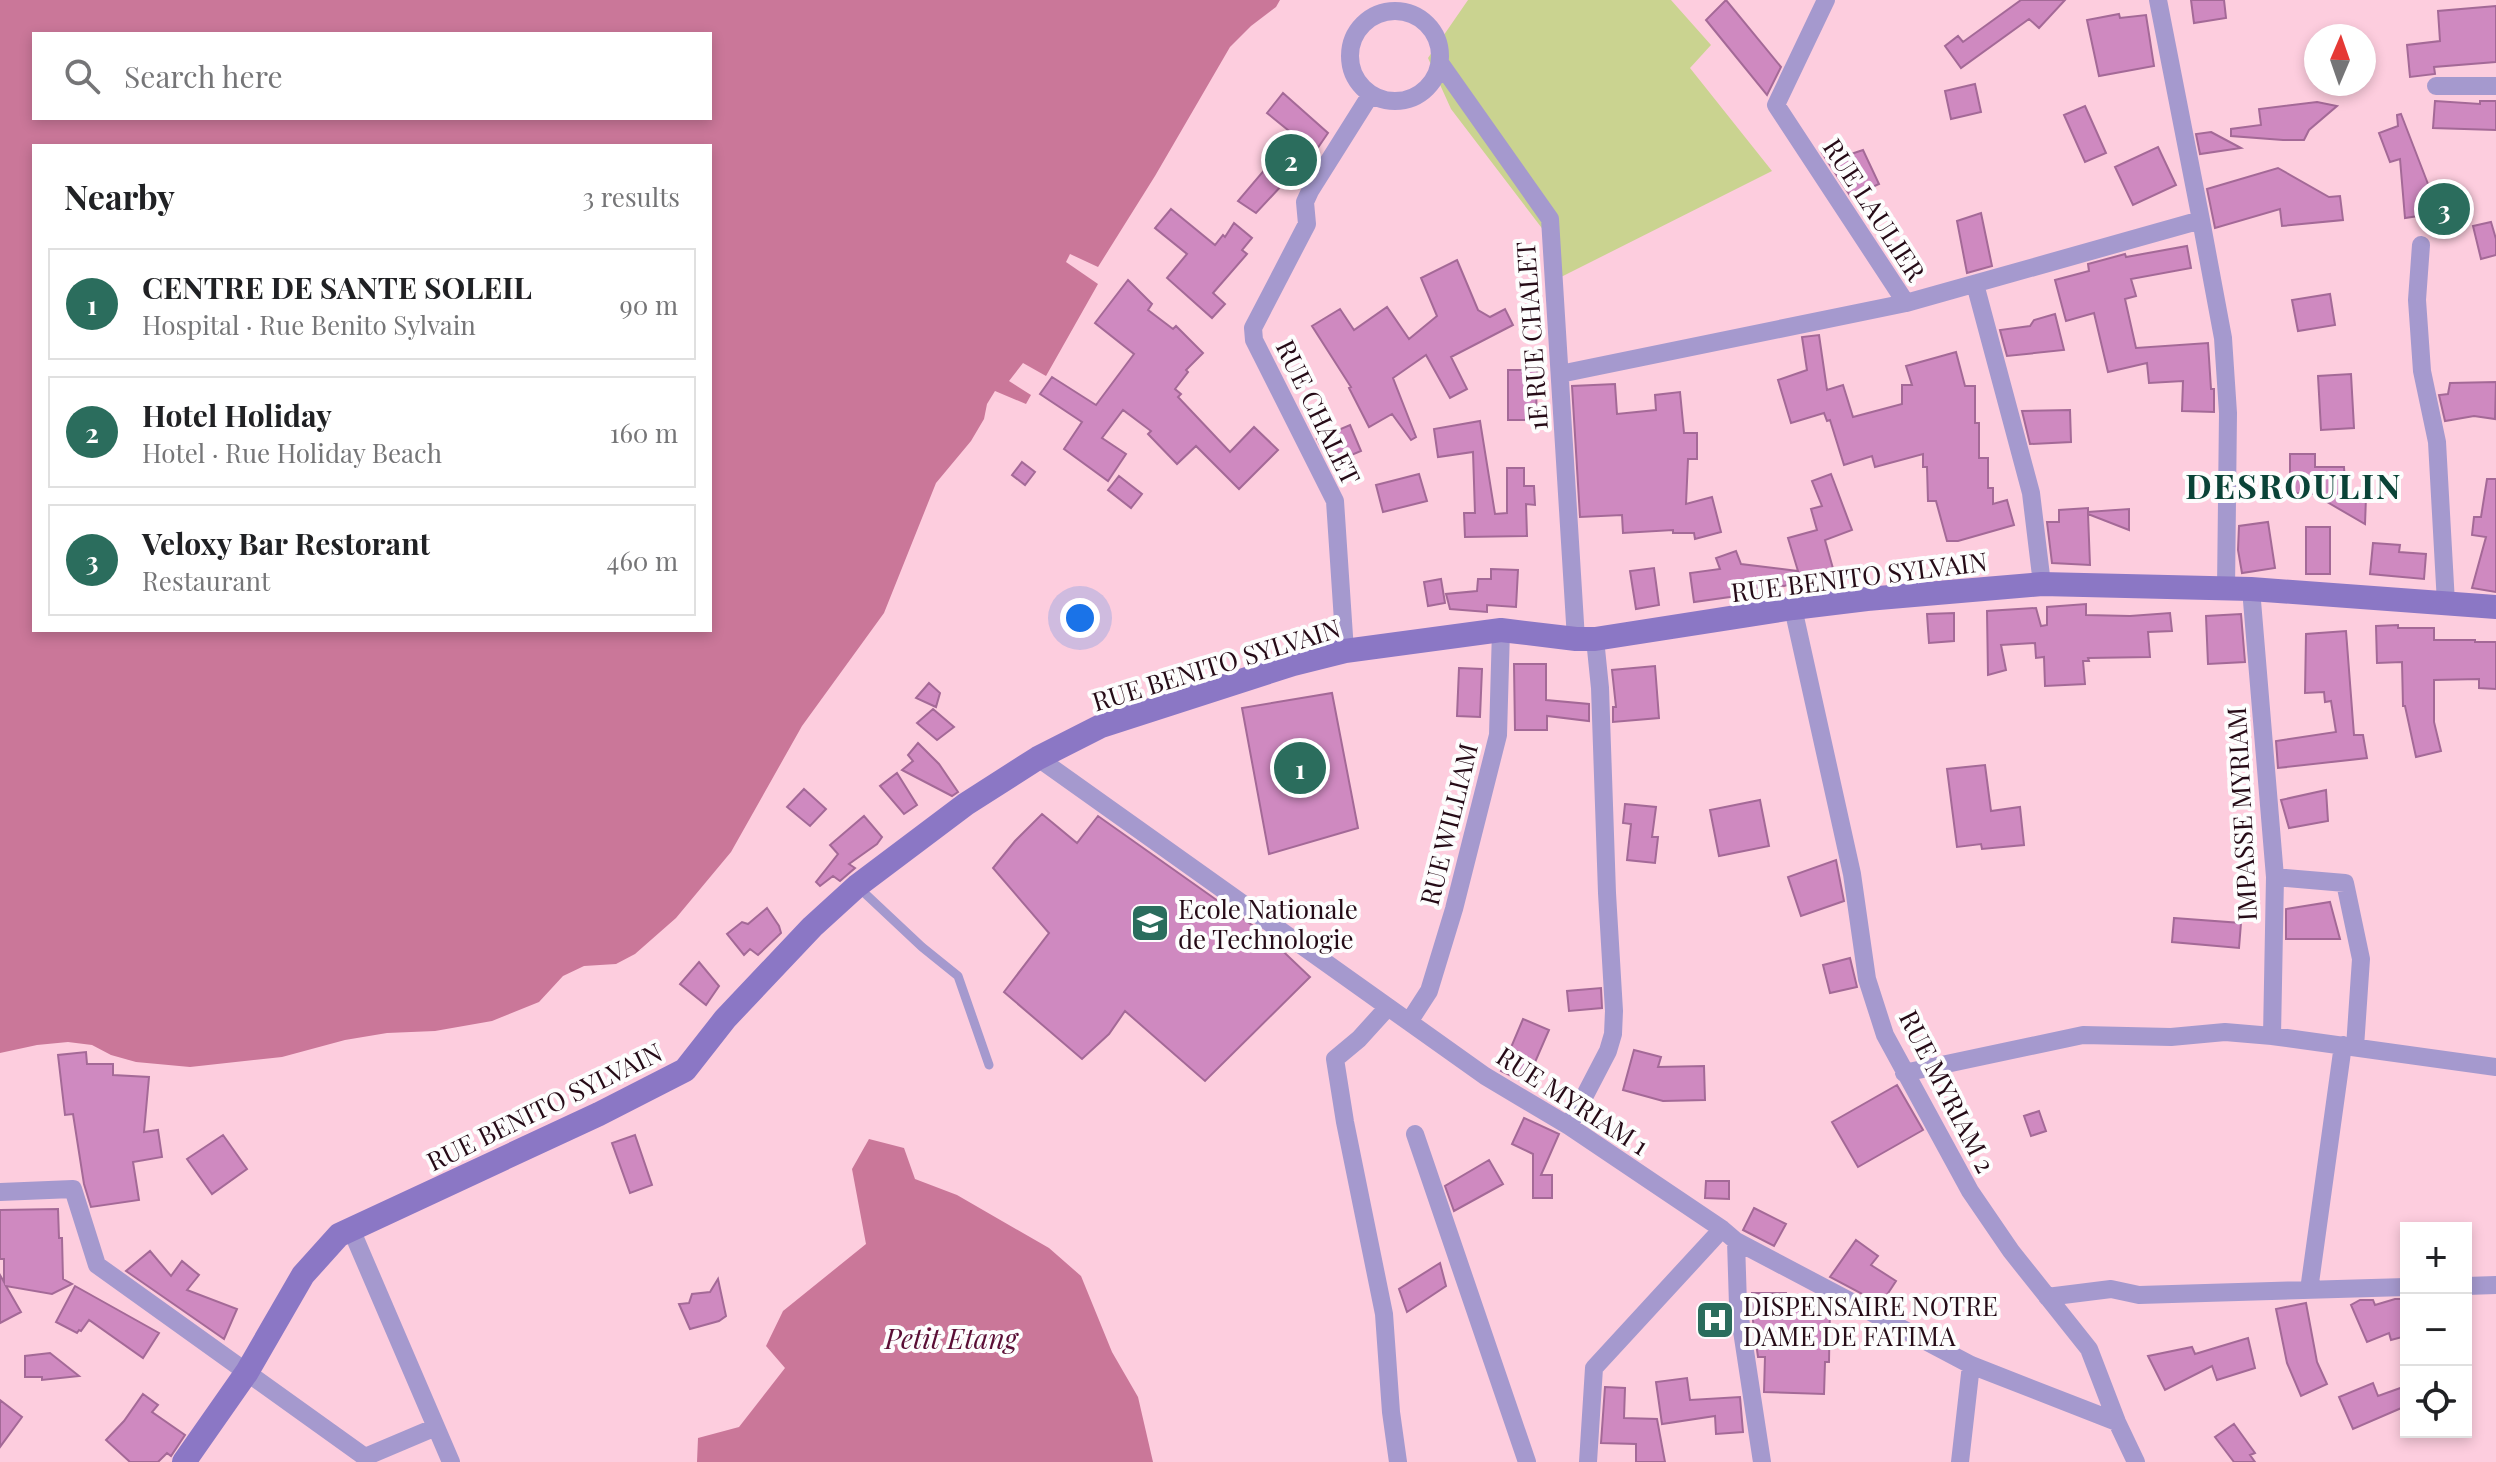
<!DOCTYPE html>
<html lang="en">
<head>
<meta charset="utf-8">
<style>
	body { margin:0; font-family:"Playfair Display",serif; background:#f6f6f6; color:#202124 }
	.controls { position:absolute; right:24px; bottom:24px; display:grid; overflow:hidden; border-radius:0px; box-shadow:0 4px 12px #0003 }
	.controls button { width:72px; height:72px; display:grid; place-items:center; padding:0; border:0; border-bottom:2px solid #e0e0e0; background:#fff; color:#202124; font:40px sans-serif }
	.compass { position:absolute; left:2304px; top:24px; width:72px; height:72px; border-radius:50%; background:#fff; box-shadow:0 4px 12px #0003; rotate:2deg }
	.you { position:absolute; left:1080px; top:618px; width:28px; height:28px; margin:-20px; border:6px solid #fff; border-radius:50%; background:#1a73e8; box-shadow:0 0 0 12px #1a73e833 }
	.badge { display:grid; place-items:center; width:52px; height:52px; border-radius:50%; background:#2b6d5d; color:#fff; font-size:26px; font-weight:700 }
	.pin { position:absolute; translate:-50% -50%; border:4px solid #fff; box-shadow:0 2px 8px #0006 }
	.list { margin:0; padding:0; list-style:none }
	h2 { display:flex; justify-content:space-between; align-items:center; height:104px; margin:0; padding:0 32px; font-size:34px }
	h2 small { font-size:26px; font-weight:400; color:#757577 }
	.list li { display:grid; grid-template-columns:52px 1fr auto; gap:24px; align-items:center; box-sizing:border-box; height:112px; margin:0 16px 16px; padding:0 16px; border:2px solid #e0e0e0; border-radius:0px }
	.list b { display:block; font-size:30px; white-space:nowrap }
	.list p { margin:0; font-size:26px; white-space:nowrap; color:#757577 }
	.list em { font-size:26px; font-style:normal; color:#757577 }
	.icon { flex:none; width:44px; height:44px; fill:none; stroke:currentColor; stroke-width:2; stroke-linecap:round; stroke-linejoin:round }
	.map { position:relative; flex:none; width:2496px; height:1462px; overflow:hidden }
	.search { position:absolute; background:#fff; box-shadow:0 4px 12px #0003; left:32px; top:32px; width:680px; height:88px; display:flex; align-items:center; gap:20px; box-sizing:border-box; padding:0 28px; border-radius:0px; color:#757577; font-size:30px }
	.panel { position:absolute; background:#fff; box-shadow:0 4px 12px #0003; left:32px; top:144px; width:680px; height:488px; border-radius:0px }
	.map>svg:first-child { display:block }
	.green { fill:#cad390 }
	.water { fill:#ca7799; fill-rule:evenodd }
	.building { fill:#cf89c0; stroke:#a46997; stroke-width:2 }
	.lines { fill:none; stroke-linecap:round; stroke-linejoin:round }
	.service { stroke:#a599ce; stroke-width:9 }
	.minor { stroke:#a599ce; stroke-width:18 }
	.secondary { stroke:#8b77c5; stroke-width:24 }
	.labels { text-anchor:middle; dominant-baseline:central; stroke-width:8; stroke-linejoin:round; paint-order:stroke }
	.street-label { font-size:26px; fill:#260b17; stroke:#fdfdfd }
	.poi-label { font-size:26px; fill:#260b17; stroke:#fdfdfd; text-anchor:start }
	.water-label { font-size:28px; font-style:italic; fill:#5a0e35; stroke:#fdfdfd }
	.district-label { font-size:34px; font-weight:bold; letter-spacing:2px; fill:#0a4337; stroke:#fdfdfd }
</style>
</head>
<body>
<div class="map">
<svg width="2496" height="1462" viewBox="0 0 2496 1462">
	<rect width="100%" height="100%" fill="#fdcdde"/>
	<!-- green -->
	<path class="green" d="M1468,0H1671L1711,45L1690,68L1772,171L1561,277L1554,244L1451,109L1428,58Z"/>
	<!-- water -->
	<path class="water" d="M0,0H1280L1276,7L1251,26L1230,47L1155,176L1098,267L1070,254L1066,262L1098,284L1046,376L1023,363L1009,381L1031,395L1026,404L995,391L987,404L984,419L971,441L936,483L884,613L802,726L731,852L676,918L635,954L616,964L584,966L563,976L539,1002L492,1021L435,1031L387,1033L345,1040L282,1057L190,1067L136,1062L111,1055L92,1045L68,1042L37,1045L0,1053ZM34,34H710V118H34ZM34,146H710V630H34Z
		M869,1139L904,1148L915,1179L957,1195L1049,1248L1081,1276L1112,1352L1138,1397L1153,1462H697L698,1438L739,1427L785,1368L766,1346L783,1311L866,1244L852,1169Z"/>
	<!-- building -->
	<path class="building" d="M1726,0L1781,67L1767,95L1706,20Z
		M2021,0H2065L2039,28L2029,19L1961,68L1945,46L1958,36L1963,42Z
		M2191,0H2224L2226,18L2194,23Z
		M2496,6V62L2434,67L2435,74L2410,77L2407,45L2440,41L2438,11Z
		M2119,14L2120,18L2146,15L2154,66L2099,76L2087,20Z
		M1975,84L1981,112L1951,119L1945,91Z
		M1283,93L1328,133L1291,187L1283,184L1256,213L1238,201L1294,135L1267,113Z
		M2435,101L2480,104V101H2496V130L2433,128Z
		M2317,102L2337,106L2309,130L2304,140H2283L2231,136V129L2261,125L2259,109Z
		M2085,106L2106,153L2085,162L2064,115Z
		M2401,114L2428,184L2438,213L2405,218L2400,159L2390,162L2379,133L2398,126L2397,115Z
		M2211,132L2241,148L2200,154L2196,134Z
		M1843,144L1848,155L1863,150L1879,184L1851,197L1822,153Z
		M2158,147L2176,185L2133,205L2115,167Z
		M2278,168L2329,197L2340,196L2343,220L2282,226L2280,209L2215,228L2207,189Z
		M1171,209L1215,245L1223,235L1225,237L1234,223L1252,238L1242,250L1247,254L1213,293L1225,304L1212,318L1167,278L1187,254L1155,228Z
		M1981,213L1992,266L1967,273L1957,221Z
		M2491,222L2496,239V255L2481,259L2473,226Z
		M2187,246L2191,268L2131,279L2136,296L2125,299L2136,348L2208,343L2211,389H2214V412L2182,411L2183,381L2149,383L2147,363L2108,372L2094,313L2066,321L2055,280L2089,271L2088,264L2125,254L2126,257Z
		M1457,260L1478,310L1490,317L1505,309L1513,325L1451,357L1467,389L1450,398L1426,355L1393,378L1416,437L1411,440L1392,414L1369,427L1349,388L1351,387L1312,326L1340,309L1354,330L1387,307L1409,339L1437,316L1421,278Z
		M1128,280L1152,304L1148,310L1173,329L1176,326L1203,353L1186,370L1188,372L1175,389L1181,394L1178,397L1230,452L1254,427L1278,450L1239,489L1196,446L1177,464L1148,434L1151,431L1123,410L1102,438L1126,454L1108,481L1064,449L1082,422L1040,394L1052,377L1096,405L1134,354L1095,323Z
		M2330,294L2335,325L2298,331L2292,300Z
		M2055,314L2064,350L2007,356L2000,330L2030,326L2034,320Z
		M1819,335L1827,390L1843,385L1853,417L1902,404V385H1912L1906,366L1956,352L1965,386H1975V423H1979V458H1988V488H1993V504L2007,500L2014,525L1958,541H1947L1936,501H1928L1927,467H1923V454L1875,467L1872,456L1844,465L1830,420L1827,421L1824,413L1791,423L1778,380L1807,370L1802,337Z
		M1508,370H1537L1536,420H1508Z
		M2351,374L2354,428L2321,430L2318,376Z
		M2496,382L2495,419L2474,416L2445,421L2439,395L2448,394L2450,383Z
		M1615,384L1617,414L1656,410L1655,395L1680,392L1684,433H1697V459H1688L1686,504L1712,497L1721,532L1695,539L1694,533H1673V530L1623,533L1622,515L1580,517L1572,386Z
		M2070,410L2071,442L2030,444L2022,411Z
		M1480,421L1495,514L1507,513V468H1524V486H1534L1535,505L1526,504L1527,536L1465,537L1464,513H1475L1473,452L1438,457L1434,429Z
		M1350,425L1361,451L1330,464L1317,439Z
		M2290,454H2315V467H2344L2346,496L2366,497L2365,524L2315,495L2324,496V494L2290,493Z
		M1022,462L1035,472L1025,485L1012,475Z
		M1419,474L1427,501L1383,512L1376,485Z
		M1831,474L1852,530L1825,540L1834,572L1784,586L1768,584L1730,597L1694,602L1690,573L1720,569L1716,558L1736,551L1741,564L1798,571L1788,538L1817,530L1811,509L1822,506L1812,481Z
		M1119,476L1142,494L1131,508L1108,490Z
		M2487,479H2496V592L2472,588L2486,537L2472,535L2474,517H2481Z
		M2088,508V512L2129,509V530L2088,514L2090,565L2052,563L2047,522H2059V510Z
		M2268,522L2275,568L2242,573L2238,550L2239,526Z
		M2306,527H2330V574H2306Z
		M2373,543L2400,545L2399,552L2426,554L2424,579L2370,574Z
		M1654,568L1659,605L1636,609L1630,571Z
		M1491,569L1518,570L1516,607L1487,605V612L1450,609L1446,594L1477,591L1478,579H1491Z
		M1441,579L1445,603L1428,606L1424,582Z
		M2086,604V615L2130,616L2170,613L2172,631L2148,632L2150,657L2088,658L2089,661H2083L2085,684L2045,686L2044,657L2036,658L2035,643L2001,645L2006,670L1988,675L1987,611L2036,608L2041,626L2047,625V607Z
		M1954,613V641L1929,643L1927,614Z
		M2241,614L2245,662L2208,664L2206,616Z
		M2398,625V628H2434V640H2475V642H2496V689L2479,688V679L2434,680V722L2441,751L2416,757L2405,706H2403L2402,662L2377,663L2376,626Z
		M2346,631L2354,735H2363L2367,758L2278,768L2276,741L2336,732L2331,701L2325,702L2324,692L2305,693L2306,634Z
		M1514,664H1546V700L1589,704V721L1547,716V730H1515Z
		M1655,666L1659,718L1613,722V707H1616L1612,670Z
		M1459,668L1482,669L1480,717L1457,716Z
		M929,683L940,693L936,707L916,698Z
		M1332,693L1358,828L1269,854L1242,708Z
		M933,709L954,727L937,740L917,723Z
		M918,743L939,764L958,792L952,796L902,770L913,761L908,755Z
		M1985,765L1991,811L2020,807L2024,845L1982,849L1981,844L1957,847L1947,769Z
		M897,773L917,805L904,814L880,786Z
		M804,789L826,809L810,826L787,807Z
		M2326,790L2328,821L2289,828L2281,800Z
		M1760,800L1769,846L1719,856L1710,810Z
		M1625,804L1656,807L1652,837H1658L1655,863L1627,860L1631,824L1623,823Z
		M1042,814L1077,843L1098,816L1266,935L1310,977L1205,1081L1125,1011L1109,1034L1082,1059L1004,992L1049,933L993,868L1015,841Z
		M864,816L882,837L877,844L849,864L855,868L840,881L833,876L820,886L816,882L838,854L830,845Z
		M1836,860L1844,901L1801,916L1788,877Z
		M2330,902L2340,939H2286V909Z
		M767,908L779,926L781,933L758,955L750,949L744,955L727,934L742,922L748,924Z
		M2174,918L2241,923L2239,948L2172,942Z
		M1850,958L1857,987L1830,993L1823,965Z
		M699,962L719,986L706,1005L680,984Z
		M1601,988L1602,1008L1569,1011L1567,991Z
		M1523,1019L1549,1030L1526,1083L1501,1071Z
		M1634,1050L1661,1057L1658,1067L1704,1066L1705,1100L1663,1101L1623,1090Z
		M86,1052L87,1064H113V1075L149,1077L144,1132L158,1130L162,1157L133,1162L139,1200L91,1207L84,1184L73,1114L65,1115L58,1055Z
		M1897,1085L1923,1130L1858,1167L1832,1122Z
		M2039,1111L2046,1131L2031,1136L2024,1116Z
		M1524,1118L1559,1134L1541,1175H1552V1198H1533V1154L1512,1144Z
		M223,1135L247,1169L212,1194L187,1159Z
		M635,1135L652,1185L630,1193L612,1143Z
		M1489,1160L1503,1184L1454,1211L1445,1186Z
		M1706,1181H1729V1199L1705,1198Z
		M1754,1208L1786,1224L1774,1246L1743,1230Z
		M58,1209L59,1238H62L63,1279L72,1284L52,1294L6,1286L21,1312L0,1323V1275L4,1282V1259H0V1210Z
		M1856,1240L1878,1256L1871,1265L1896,1281L1881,1304L1830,1277Z
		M150,1251L171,1276L182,1261L199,1275L187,1290L237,1309L224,1339L126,1271Z
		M1440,1263L1446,1286L1407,1312L1399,1289Z
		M718,1279L726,1316L719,1321L690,1329L679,1304L689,1303L692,1294L710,1292Z
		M75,1286L159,1333L143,1358L89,1320L81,1331L79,1330L77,1333L56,1322Z
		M1752,1293H1786V1304H1830L1829,1362H1825L1824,1394L1764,1392L1765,1357H1758L1753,1321Z
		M2395,1299H2406V1336L2391,1340L2389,1333L2367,1342L2351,1305L2360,1300H2373L2375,1305Z
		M2306,1303L2317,1362L2327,1384L2301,1396L2287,1363L2276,1309Z
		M2248,1338L2255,1368L2217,1380L2212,1366L2165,1390L2148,1356L2192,1347L2195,1354Z
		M50,1353L79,1376L42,1380V1377H25V1356Z
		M1687,1378L1690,1400L1740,1397L1743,1432L1716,1434L1715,1416L1662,1424L1656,1382Z
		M2373,1383L2378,1396L2406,1386V1406L2353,1429L2339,1397Z
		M1605,1387L1625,1388L1624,1418L1657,1419L1665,1462H1636V1444L1601,1443Z
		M143,1394L158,1405L152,1412L185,1435L171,1456L167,1453L158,1462H130L106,1440L124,1421Z
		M0,1400L22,1417L0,1447Z
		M2234,1424L2255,1453L2250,1455L2255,1462H2234L2215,1437Z"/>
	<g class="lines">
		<!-- service -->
		<path class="service" d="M857,886L922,947L958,976L989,1065"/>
		<!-- minor -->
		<path class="minor" d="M2158,0L2201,220
			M1350 56a45 45 0 1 1 90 0a45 45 0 1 1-90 0Z
			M1440,63L1550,219L1576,639
			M2436,86H2496
			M2421,245L2417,300L2422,371L2437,442L2446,603
			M1975,284L2031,493L2042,584
			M1906,303L2201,220L2223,338L2228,413L2226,589
			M1560,374L1906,303L1776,105L1826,0
			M2251,589L2275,877L2272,1036
			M1793,608L1852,874L1867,979L1885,1035L1970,1191L2011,1251L2089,1349L2117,1422L2136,1462
			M1345,651L1335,501L1254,340L1253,328L1307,224L1305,202L1310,191L1371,94
			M1038,758L1485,1076L1569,1126L1722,1229L1736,1241L1971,1365L2117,1422
			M2275,877L2345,883L2361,959L2355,1047
			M1388,1007L1359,1039L1335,1059L1345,1122L1384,1314L1391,1412L1398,1462
			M1409,1022L1429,991L1454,909L1498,735L1501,630
			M1904,1073L2083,1035L2171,1037L2225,1032L2272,1036L2496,1067
			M1569,1126L1608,1051L1613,1034L1614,1011L1607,893L1600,688L1595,639
			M1415,1134L1527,1462
			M0,1192L73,1189L97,1265L365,1457L436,1427
			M351,1229L451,1462
			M1736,1241L1738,1305L1762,1462
			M2466,1286L2496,1285
			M2309,1290L2343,1045
			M2047,1297L2111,1289L2139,1295L2406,1287
			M1588,1462L1594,1368L1722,1229
			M1960,1462L1971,1365"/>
		<!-- secondary -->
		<path class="secondary" d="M184,1462L247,1372L303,1275L339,1235L599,1114L685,1070L725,1019L812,927L857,886L966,804L1038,758L1101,726L1293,664L1345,651L1501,630L1576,639H1595L1793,608L1867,599L2042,584L2251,589L2496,607"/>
	</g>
	<!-- icons -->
	<defs>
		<symbol id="school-square" viewBox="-11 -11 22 22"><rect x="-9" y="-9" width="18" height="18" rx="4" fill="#2b6d5d" stroke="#fdfdfd"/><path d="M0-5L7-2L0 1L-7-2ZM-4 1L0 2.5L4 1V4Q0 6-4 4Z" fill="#fff"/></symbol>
		<symbol id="hospital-square" viewBox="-11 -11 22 22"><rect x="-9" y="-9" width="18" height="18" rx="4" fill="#2b6d5d" stroke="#fdfdfd"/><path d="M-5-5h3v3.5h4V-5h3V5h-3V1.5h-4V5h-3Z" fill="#fff"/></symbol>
	</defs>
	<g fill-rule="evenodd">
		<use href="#school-square" x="1128" y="901" width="44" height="44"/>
		<use href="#hospital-square" x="1693" y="1298" width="44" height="44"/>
	</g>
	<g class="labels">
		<!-- street labels -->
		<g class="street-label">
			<text transform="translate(1875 209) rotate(57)">RUE LAULIER</text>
			<text transform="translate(1531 336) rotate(-94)">1E RUE CHALET</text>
			<text transform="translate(1319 412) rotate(64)">RUE CHALET</text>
			<text transform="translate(1859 576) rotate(-7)">RUE BENITO SYLVAIN</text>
			<text transform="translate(1216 664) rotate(-17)">RUE BENITO SYLVAIN</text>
			<text transform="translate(2241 814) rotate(-93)">IMPASSE MYRIAM</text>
			<text transform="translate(1448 824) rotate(-76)">RUE WILLIAM</text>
			<text transform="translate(1948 1091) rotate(63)">RUE MYRIAM 2</text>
			<text transform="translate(1573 1100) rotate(33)">RUE MYRIAM 1</text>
			<text transform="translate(544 1106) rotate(-26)">RUE BENITO SYLVAIN</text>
		</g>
		<!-- poi labels -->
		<g class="poi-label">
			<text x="1178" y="908">Ecole Nationale<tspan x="1178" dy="30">de Technologie</tspan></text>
			<text x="1743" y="1305">DISPENSAIRE NOTRE<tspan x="1743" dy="30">DAME DE FATIMA</tspan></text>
		</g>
		<!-- water labels -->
		<g class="water-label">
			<text x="951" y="1337">Petit Etang</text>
		</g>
		<!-- district labels -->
		<g class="district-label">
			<text x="2294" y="485">DESROULIN</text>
		</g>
	</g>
</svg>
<div class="controls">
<button>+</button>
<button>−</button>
<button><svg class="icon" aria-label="locate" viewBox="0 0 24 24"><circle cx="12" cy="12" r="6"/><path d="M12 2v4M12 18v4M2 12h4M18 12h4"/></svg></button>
</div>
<svg class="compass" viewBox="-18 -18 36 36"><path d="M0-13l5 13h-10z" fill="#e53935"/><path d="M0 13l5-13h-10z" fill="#757577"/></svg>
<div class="you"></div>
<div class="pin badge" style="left:1300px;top:768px">1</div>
<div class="pin badge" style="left:1291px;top:160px">2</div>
<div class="pin badge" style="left:2444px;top:209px">3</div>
<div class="search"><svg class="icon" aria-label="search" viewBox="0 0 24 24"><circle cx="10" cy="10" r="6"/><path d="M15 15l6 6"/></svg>Search here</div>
<section class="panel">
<h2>Nearby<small>3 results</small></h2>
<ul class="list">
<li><span class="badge">1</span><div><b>CENTRE DE SANTE SOLEIL</b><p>Hospital · Rue Benito Sylvain</p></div><em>90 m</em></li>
<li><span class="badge">2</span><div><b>Hotel Holiday</b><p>Hotel · Rue Holiday Beach</p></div><em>160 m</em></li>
<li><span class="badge">3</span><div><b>Veloxy Bar Restorant</b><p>Restaurant</p></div><em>460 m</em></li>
</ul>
</section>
</div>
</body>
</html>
